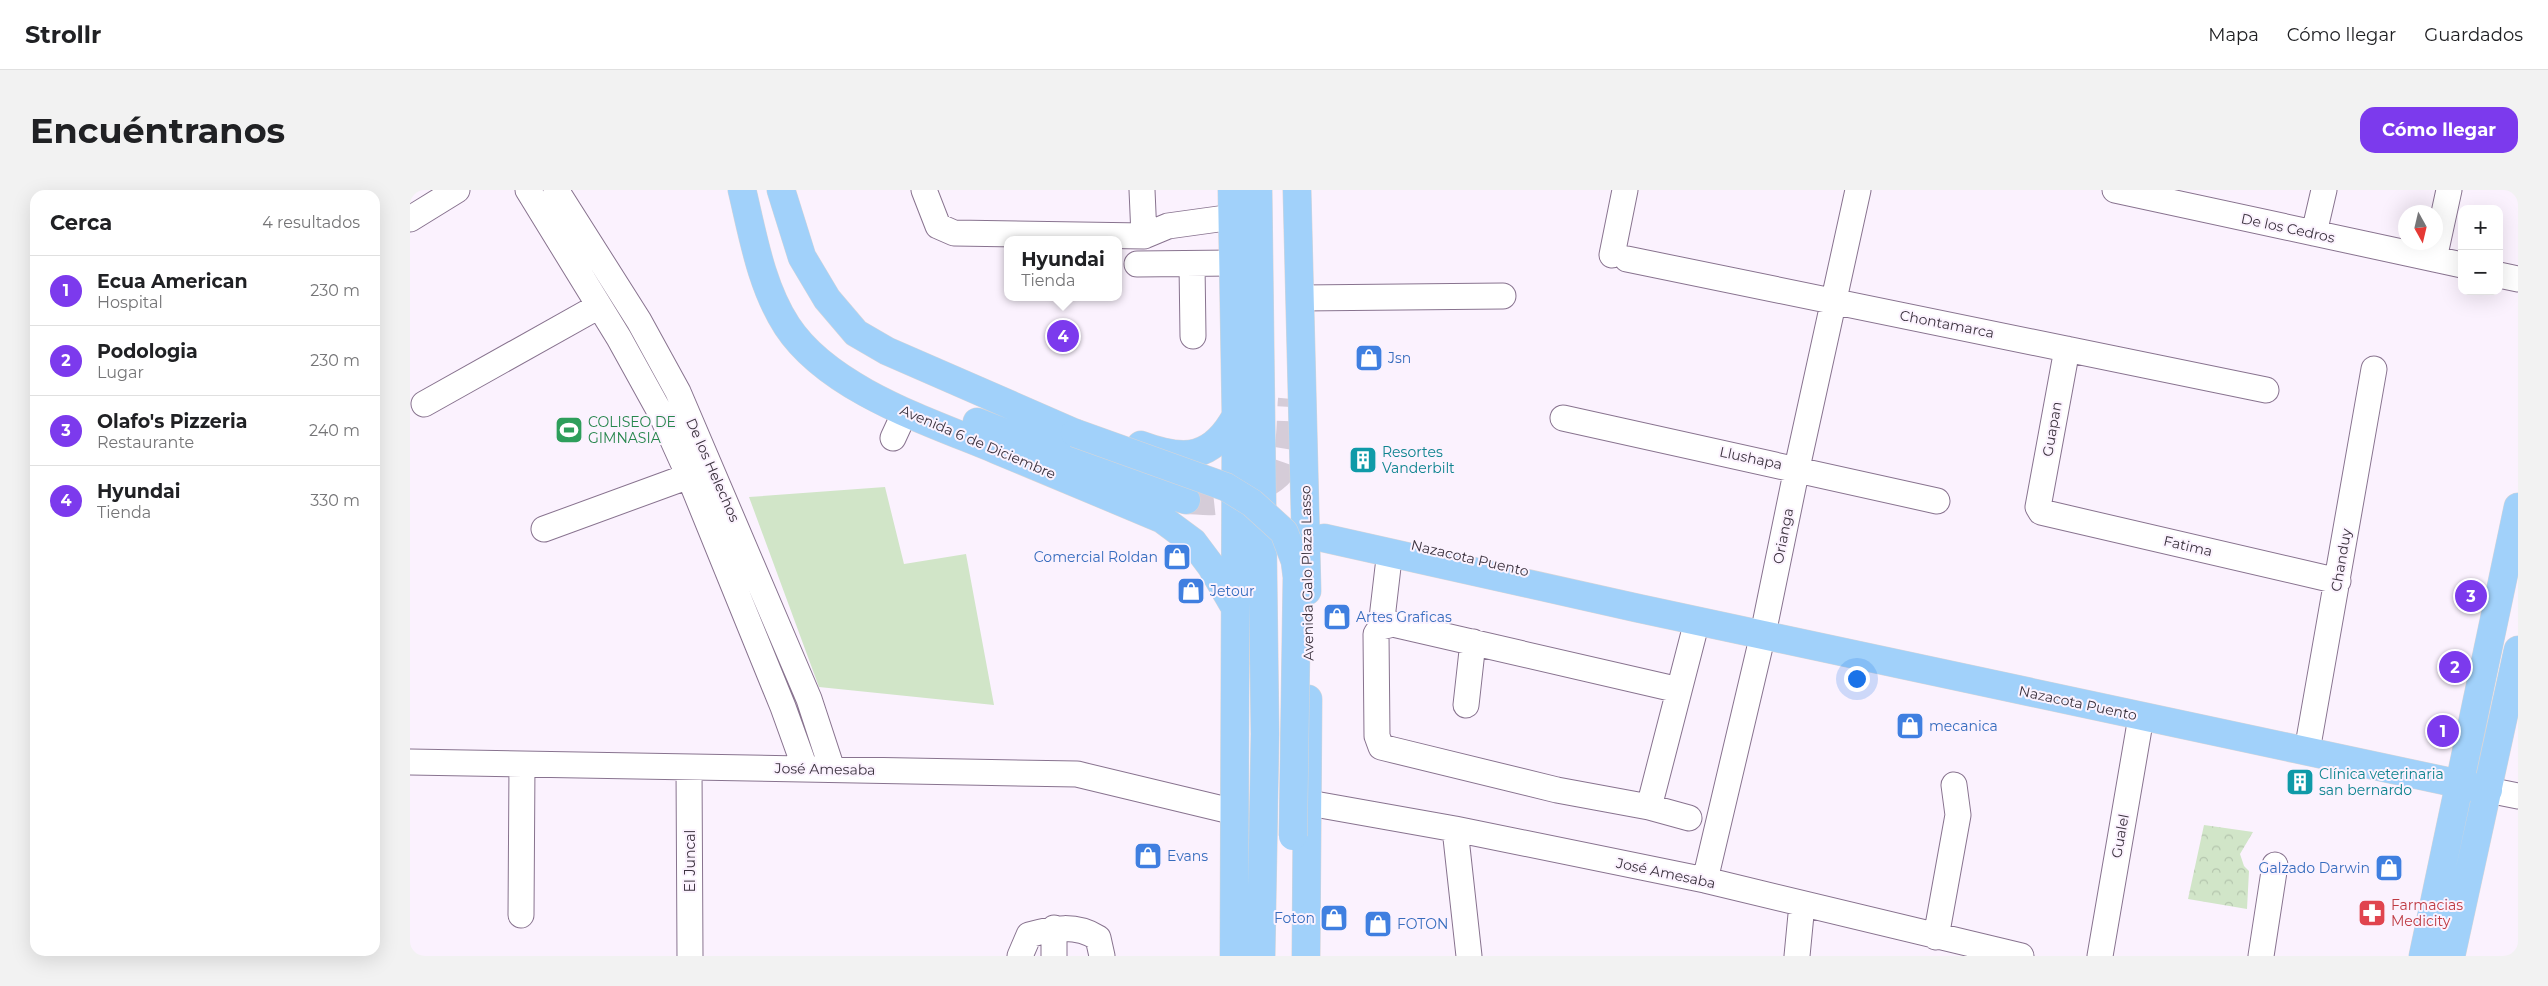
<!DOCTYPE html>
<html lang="es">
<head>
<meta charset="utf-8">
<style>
	body { margin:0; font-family:Montserrat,sans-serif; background:#f2f2f2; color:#202124 }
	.controls { position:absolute; right:15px; top:15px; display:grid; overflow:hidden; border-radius:10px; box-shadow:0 5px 20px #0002 }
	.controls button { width:45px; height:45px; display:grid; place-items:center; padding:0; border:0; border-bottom:1px solid #e0e0e0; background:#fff; color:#202124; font:25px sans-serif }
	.compass { position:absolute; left:1988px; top:15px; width:45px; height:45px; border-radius:50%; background:#fff; box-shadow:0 5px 20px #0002; rotate:172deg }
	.you { position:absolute; left:1446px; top:488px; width:18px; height:18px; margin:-12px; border:4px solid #fff; border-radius:50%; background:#1a73e8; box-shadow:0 0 0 8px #1a73e833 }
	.badge { display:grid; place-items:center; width:32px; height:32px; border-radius:50%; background:#7c3aed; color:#fff; font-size:16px; font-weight:700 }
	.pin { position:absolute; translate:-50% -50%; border:2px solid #fff; box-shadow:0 1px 5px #0006 }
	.popup { position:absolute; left:594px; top:46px; width:118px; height:65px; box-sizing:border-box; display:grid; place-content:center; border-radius:10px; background:#fff; filter:drop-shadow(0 1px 4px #0005); font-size:16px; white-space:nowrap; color:#757577 }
	.popup b { font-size:19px; color:#202124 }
	.popup::after { content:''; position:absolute; left:50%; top:100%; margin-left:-10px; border:10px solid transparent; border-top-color:#fff }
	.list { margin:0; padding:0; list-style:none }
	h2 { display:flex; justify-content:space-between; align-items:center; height:65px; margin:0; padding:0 20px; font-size:21px }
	h2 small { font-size:16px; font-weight:400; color:#757577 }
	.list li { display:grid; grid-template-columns:32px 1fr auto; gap:15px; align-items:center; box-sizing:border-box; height:70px; padding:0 20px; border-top:1px solid #e0e0e0 }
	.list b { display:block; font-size:19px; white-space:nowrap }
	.list p { margin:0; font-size:16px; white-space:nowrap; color:#757577 }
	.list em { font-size:16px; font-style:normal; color:#757577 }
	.map { position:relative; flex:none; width:2108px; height:766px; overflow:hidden; border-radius:15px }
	header { display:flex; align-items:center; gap:30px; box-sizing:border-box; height:70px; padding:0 25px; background:#fff; border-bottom:1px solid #e0e0e0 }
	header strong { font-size:24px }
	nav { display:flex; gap:28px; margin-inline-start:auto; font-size:18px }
	.intro { display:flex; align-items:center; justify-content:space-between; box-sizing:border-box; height:120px; padding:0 30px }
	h1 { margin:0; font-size:35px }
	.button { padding:12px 22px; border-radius:15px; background:#7c3aed; color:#fff; font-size:18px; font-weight:700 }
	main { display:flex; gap:30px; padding:0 30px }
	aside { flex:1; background:#fff; border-radius:15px; box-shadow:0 5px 20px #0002 }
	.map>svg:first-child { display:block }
	.forest { fill:url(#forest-crowns) }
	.garden { fill:#d1e5c8 }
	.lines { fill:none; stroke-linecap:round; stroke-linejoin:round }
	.major-tunnel { stroke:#d5ccd8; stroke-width:28; stroke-dasharray:28 14; stroke-linecap:butt }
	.minor-casing { stroke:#88738f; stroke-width:27 }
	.major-casing { stroke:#d8d6d8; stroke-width:29 }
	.minor { stroke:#fff; stroke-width:25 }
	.major { stroke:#a1d1fa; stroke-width:28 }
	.major-bridge-casing { stroke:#d8d6d8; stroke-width:29; stroke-linecap:butt }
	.major-bridge { stroke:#a1d1fa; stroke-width:28 }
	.labels { text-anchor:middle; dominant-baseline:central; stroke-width:4; stroke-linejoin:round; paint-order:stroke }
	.street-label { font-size:14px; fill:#3b323e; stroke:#fbf2fe }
	.shop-label { font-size:14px; fill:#366cbe; stroke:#fbf2fe; text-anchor:start }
	.leisure-label { font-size:14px; fill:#27864d; stroke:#fbf2fe; text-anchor:start }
	.culture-label { font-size:14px; fill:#0d838f; stroke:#fbf2fe; text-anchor:start }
	.health-label { font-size:14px; fill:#be3a42; stroke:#fbf2fe; text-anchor:start }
</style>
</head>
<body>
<header>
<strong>Strollr</strong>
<nav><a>Mapa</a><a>Cómo llegar</a><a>Guardados</a></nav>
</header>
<div class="intro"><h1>Encuéntranos</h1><a class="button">Cómo llegar</a></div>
<main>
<aside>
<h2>Cerca<small>4 resultados</small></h2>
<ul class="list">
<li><span class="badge">1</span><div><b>Ecua American</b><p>Hospital</p></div><em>230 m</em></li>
<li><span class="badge">2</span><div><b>Podologia</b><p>Lugar</p></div><em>230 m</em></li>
<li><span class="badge">3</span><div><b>Olafo's Pizzeria</b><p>Restaurante</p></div><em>240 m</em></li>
<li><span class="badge">4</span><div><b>Hyundai</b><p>Tienda</p></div><em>330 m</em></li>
</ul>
</aside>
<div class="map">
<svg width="2108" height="766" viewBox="0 0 2108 766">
	<defs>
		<pattern id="forest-crowns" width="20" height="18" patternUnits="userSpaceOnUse" patternTransform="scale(1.25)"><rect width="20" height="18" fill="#d1e5c8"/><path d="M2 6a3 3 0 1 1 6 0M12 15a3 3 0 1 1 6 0" fill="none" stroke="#b4c5ad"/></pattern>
	</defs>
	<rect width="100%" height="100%" fill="#fbf2fe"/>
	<!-- forest -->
	<path class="forest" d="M1794,635L1843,642L1830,664L1834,676L1839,681L1837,719L1778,709Z"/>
	<!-- garden -->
	<path class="garden" d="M475,297L494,374L556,364L584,515L409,497L339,307Z"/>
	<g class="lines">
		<!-- major-tunnel -->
		<path class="major-tunnel" d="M776,310C785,310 795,312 804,311C822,308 864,296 873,278C882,259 880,230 882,209"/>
		<defs>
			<path id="minor" d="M118,0L209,148L251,224L279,286L373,517L395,578
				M146,0L229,131L268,202L399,509L422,579
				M514,0L528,36L544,43L734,46L758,36L823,27
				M732,0L734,46
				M1705,0L2052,75
				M0,29L47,0
				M1904,43L1914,0
				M1202,65L1215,0
				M1217,69L1856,200
				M2024,69L2039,0
				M727,74L823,73
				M782,74L783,146
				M2089,85L2108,89
				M891,108L1093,106
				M1657,159L1628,317L1631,322L1928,391
				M14,214L189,116
				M1153,228L1527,311
				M483,248L495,222
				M134,339L279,286
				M971,437L978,377
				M1056,515L1063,452
				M1897,561L1964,179
				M0,572L667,584L825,622
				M279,577L280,766
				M2078,600L2108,606
				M899,613L1045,639L1295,690L1611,766
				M1239,617L1147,600L971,557L967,546L966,444L971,437L983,434L1269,500
				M1279,628L1239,617L1287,431
				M1045,639L1059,766
				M1295,690L1353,444L1387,278L1448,0
				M111,725L112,574
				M644,738V766
				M1526,747L1548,625L1544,595
				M610,766L619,745C643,738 666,734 688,748L692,766
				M1387,766L1392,714
				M1690,766L1731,527
				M1851,766L1865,675"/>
			<path id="major" d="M332,0C343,46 351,96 377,136C419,200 520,232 587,260C642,283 697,306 752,329L783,352L801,376L823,414
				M371,0L392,67L417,109L446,143L477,161L665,243
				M822,0L826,226L824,766
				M848,0L855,544L851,766
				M887,0L897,401
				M567,232L714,289L776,310
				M731,255C774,271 802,270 826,226
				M914,348L1227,418L2078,600
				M896,766L898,509
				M2013,766L2108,317
				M2041,766L2108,460"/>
		</defs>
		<!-- minor casing -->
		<use href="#minor" class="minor-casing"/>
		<!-- major casing -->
		<use href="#major" class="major-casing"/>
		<!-- minor -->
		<use href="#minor" class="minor"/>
		<!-- major -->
		<use href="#major" class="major"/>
		<defs>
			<path id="major-bridge" d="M665,243L816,297L842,313L874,342L885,371L887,387L883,646"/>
		</defs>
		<!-- major-bridge casing -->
		<use href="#major-bridge" class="major-bridge-casing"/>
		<!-- major-bridge -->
		<use href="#major-bridge" class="major-bridge"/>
	</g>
	<!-- icons -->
	<defs>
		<symbol id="shop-square" viewBox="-11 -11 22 22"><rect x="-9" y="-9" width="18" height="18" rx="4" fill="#3f7fe0" stroke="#fbf2fe"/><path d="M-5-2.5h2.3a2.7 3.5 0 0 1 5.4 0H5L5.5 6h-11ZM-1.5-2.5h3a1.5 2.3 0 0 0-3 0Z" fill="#fff"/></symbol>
		<symbol id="stadium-square" viewBox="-11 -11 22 22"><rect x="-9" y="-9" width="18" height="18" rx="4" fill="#2e9e5b" stroke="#fbf2fe"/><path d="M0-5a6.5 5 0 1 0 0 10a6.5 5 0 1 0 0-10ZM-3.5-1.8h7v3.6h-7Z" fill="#fff"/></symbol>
		<symbol id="building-square" viewBox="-11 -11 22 22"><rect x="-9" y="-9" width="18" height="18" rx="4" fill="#0f9aa8" stroke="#fbf2fe"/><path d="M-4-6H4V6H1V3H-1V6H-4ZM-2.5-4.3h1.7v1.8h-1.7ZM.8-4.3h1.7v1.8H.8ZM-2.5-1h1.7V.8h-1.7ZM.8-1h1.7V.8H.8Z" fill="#fff"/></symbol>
		<symbol id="pharmacy-square" viewBox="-11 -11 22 22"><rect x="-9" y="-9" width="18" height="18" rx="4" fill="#e0444e" stroke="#fbf2fe"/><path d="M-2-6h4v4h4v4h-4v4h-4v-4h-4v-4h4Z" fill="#fff"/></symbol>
	</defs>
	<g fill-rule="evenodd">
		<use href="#shop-square" x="943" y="152" width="32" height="32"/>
		<use href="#stadium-square" x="143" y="224" width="32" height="32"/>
		<use href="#building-square" x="937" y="254" width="32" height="32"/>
		<use href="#shop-square" x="751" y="351" width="32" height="32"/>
		<use href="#shop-square" x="765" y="385" width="32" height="32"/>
		<use href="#shop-square" x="911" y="411" width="32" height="32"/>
		<use href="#shop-square" x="1484" y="520" width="32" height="32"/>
		<use href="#building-square" x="1874" y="576" width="32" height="32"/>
		<use href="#shop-square" x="722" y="650" width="32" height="32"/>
		<use href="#shop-square" x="1963" y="662" width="32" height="32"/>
		<use href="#pharmacy-square" x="1946" y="707" width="32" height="32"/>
		<use href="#shop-square" x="908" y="712" width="32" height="32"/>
		<use href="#shop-square" x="952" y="718" width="32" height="32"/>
	</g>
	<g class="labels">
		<!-- street labels -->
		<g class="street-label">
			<text transform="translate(1878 38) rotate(12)">De los Cedros</text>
			<text transform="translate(1537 134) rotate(11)">Chontamarca</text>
			<text transform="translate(1642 239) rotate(-80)">Guapan</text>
			<text transform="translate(568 252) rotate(23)">Avenida 6 de Diciembre</text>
			<text transform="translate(1341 268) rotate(12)">Llushapa</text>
			<text transform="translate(303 280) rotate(66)">De los Helechos</text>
			<text transform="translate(1373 346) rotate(-79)">Orianga</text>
			<text transform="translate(1778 356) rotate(13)">Fatima</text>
			<text transform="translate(1060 368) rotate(13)">Nazacota Puento</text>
			<text transform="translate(1931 370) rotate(-80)">Chanduy</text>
			<text transform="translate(897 383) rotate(-91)">Avenida Galo Plaza Lasso</text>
			<text transform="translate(1668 513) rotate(12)">Nazacota Puento</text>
			<text transform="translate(415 579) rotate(1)">José Amesaba</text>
			<text transform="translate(1710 646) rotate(-80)">Gualel</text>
			<text transform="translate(280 671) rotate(-90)">El Juncal</text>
			<text transform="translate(1256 683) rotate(12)">José Amesaba</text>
		</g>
		<!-- shop labels -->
		<g class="shop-label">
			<text x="978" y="168">Jsn</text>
			<text x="748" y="367" text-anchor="end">Comercial Roldan</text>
			<text x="800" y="401">Jetour</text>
			<text x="946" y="427">Artes Graficas</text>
			<text x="1519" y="536">mecanica</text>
			<text x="757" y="666">Evans</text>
			<text x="1960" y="678" text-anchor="end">Galzado Darwin</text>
			<text x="905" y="728" text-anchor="end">Foton</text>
			<text x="987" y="734">FOTON</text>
		</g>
		<!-- leisure labels -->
		<g class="leisure-label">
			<text x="178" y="232">COLISEO DE<tspan x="178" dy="16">GIMNASIA</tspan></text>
		</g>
		<!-- culture labels -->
		<g class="culture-label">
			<text x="972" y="262">Resortes<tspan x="972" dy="16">Vanderbilt</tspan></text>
			<text x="1909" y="584">Clínica veterinaria<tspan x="1909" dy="16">san bernardo</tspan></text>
		</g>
		<!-- health labels -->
		<g class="health-label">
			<text x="1981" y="715">Farmacias<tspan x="1981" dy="16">Medicity</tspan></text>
		</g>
	</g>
</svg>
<div class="controls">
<button>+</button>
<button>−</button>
</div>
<svg class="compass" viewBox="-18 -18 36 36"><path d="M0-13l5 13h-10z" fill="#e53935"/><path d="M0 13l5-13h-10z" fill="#757577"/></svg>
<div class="you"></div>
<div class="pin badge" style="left:2033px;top:541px">1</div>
<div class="pin badge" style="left:2045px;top:477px">2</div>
<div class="pin badge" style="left:2061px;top:406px">3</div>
<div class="pin badge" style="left:653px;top:146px">4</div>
<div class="popup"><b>Hyundai</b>Tienda</div>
</div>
</main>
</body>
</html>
